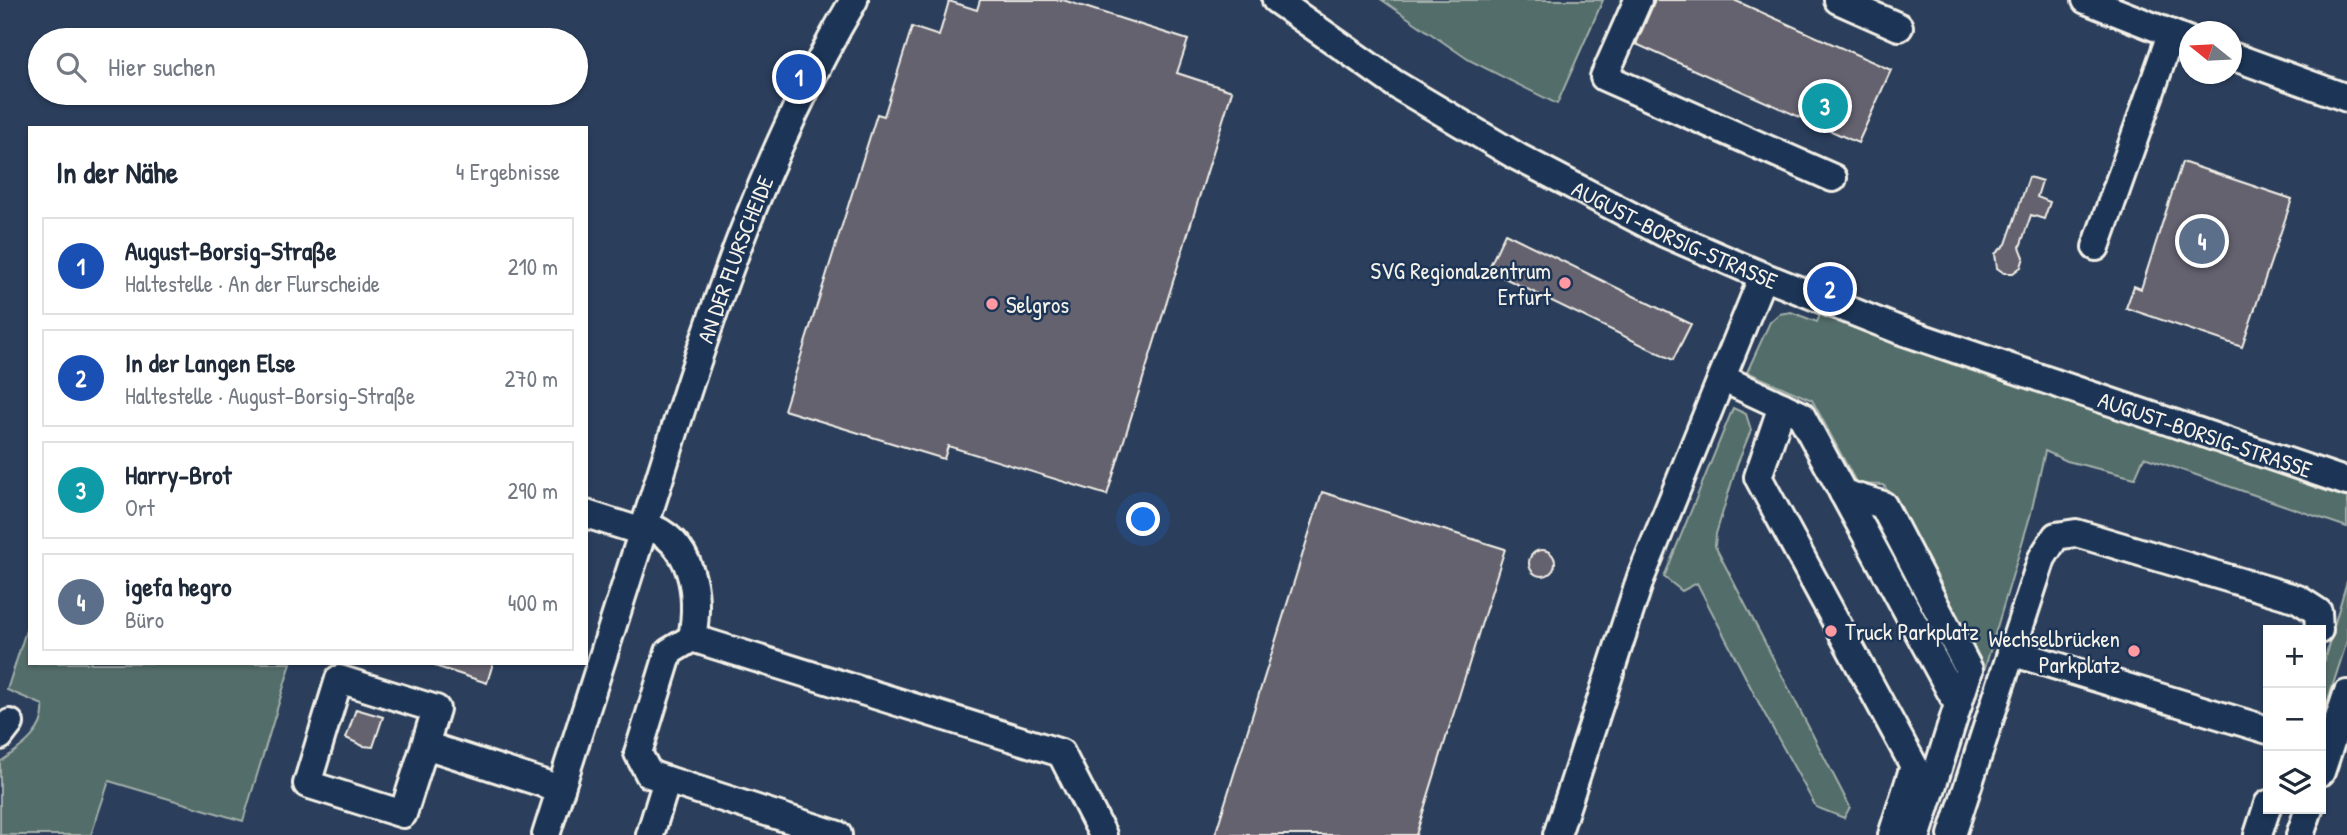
<!DOCTYPE html>
<html lang="de">
<head>
<meta charset="utf-8">
<style>
	body { margin:0; font-family:"Patrick Hand",sans-serif; background:#f2f2f3; color:#1f2937 }
	.controls { position:absolute; right:21px; bottom:21px; display:grid; overflow:hidden; border-radius:0px; box-shadow:0 2px 5px #0004 }
	.controls button { width:63px; height:63px; display:grid; place-items:center; padding:0; border:0; border-bottom:2px solid #e0e1e3; background:#fff; color:#1f2937; font:35px sans-serif }
	.compass { position:absolute; left:2179px; top:21px; width:63px; height:63px; border-radius:50%; background:#fff; box-shadow:0 2px 5px #0004; rotate:288deg }
	.you { position:absolute; left:1144px; top:520px; width:24px; height:24px; margin:-18px; border:5px solid #fff; border-radius:50%; background:#1a73e8; box-shadow:0 0 0 10px #1a73e833 }
	.badge { display:grid; place-items:center; width:46px; height:46px; border-radius:50%; background:#111827; color:#fff; font-size:23px; font-weight:700 }
	.pin { position:absolute; translate:-50% -50%; border:4px solid #fff; box-shadow:0 2px 7px #0006 }
	.list { margin:0; padding:0; list-style:none }
	h2 { display:flex; justify-content:space-between; align-items:center; height:91px; margin:0; padding:0 28px; font-size:30px }
	h2 small { font-size:23px; font-weight:400; color:#747a83 }
	.list li { display:grid; grid-template-columns:46px 1fr auto; gap:21px; align-items:center; box-sizing:border-box; height:98px; margin:0 14px 14px; padding:0 14px; border:2px solid #e0e1e3; border-radius:0px }
	.list b { display:block; font-size:26px; white-space:nowrap }
	.list p { margin:0; font-size:23px; white-space:nowrap; color:#747a83 }
	.list em { font-size:23px; font-style:normal; color:#747a83 }
	.icon { flex:none; width:38px; height:38px; fill:none; stroke:currentColor; stroke-width:2; stroke-linecap:round; stroke-linejoin:round }
	.map { position:relative; flex:none; width:2347px; height:835px; overflow:hidden }
	.search { position:absolute; background:#fff; box-shadow:0 2px 5px #0004; left:28px; top:28px; width:560px; height:77px; display:flex; align-items:center; gap:18px; box-sizing:border-box; padding:0 24px; border-radius:38px; color:#747a83; font-size:26px }
	.panel { position:absolute; background:#fff; box-shadow:0 2px 5px #0004; left:28px; top:126px; width:560px; height:539px; border-radius:0px }
	.map>svg:first-child { display:block }
	.green { fill:#526d6a; stroke:#a3afa9; stroke-width:2 }
	.building { fill:#656270; stroke:#f4f1e8; stroke-width:2 }
	.lines { fill:none; stroke-linecap:round; stroke-linejoin:round }
	.minor-casing { stroke:#f4f1e8; stroke-width:32 }
	.minor { stroke:#1d3557; stroke-width:26 }
	.poi-dot { fill:#ff9aa2; stroke:#1d3557; stroke-width:2.5 }
	.labels { text-anchor:middle; dominant-baseline:central; stroke-width:5; stroke-linejoin:round; paint-order:stroke }
	.street-label { font-size:23px; fill:#f4f1e8; stroke:#1d3557 }
	.poi-label { font-size:23px; fill:#f4f1e8; stroke:#1d3557; text-anchor:end }
</style>
</head>
<body>
<div class="map">
<svg width="2347" height="835" viewBox="0 0 2347 835">
	<rect width="100%" height="100%" fill="#2b3e5c"/>
	<filter id="ink" filterUnits="userSpaceOnUse"><feTurbulence type="fractalNoise" baseFrequency=".0143" numOctaves="2"/><feDisplacementMap in="SourceGraphic" scale="14" xChannelSelector="R" yChannelSelector="G"/><feConvolveMatrix kernelMatrix="1 2 1 2 8 2 1 2 1" color-interpolation-filters="sRGB"/></filter>
	<g filter="url(#ink)">
		<!-- green -->
		<path class="green" d="M1382,0H1603L1557,104L1469,60Z
			M1791,312L1817,322L1821,312L2347,492V527L2144,457L2135,478L2067,461L2045,451L2031,513L1984,671L1884,485L1857,484L1812,400L1747,372L1770,322L1779,314Z
			M1733,408L1746,414L1751,430L1737,465L1716,534L1715,546L1850,807L1844,818L1816,807L1762,709L1697,583L1682,591L1664,577Z
			M2347,581V641L2321,722V671Z
			M30,618V663H291L243,821L109,781L91,835H0V762C20,748 46,732 43,705L7,690Z"/>
		<!-- building -->
		<path class="building" d="M980,0H1063L1188,40L1177,73L1232,91L1107,495L948,446L944,459L784,410L877,114L884,116L912,27L939,36L949,1L977,10Z
			M1655,0H1734L1891,70L1858,143L1636,44Z
			M2182,162L2292,199L2242,347L2126,308L2134,286L2141,289Z
			M2029,177L2042,181L2037,197L2050,202L2044,219L2031,215L2020,247L2024,257L2021,267L2013,273H2004L1997,268L1995,254L2006,244Z
			M1505,233L1691,324L1673,360L1488,270Z
			M1322,492L1505,549L1486,609L1416,835H1215Z
			M1529 563a13 13 0 1 1 26 0a13 13 0 1 1-26 0Z
			M436,663H493L487,683L435,666Z
			M356,709L383,717L373,747L363,746L346,738Z"/>
		<g class="lines">
			<defs>
				<g id="minor">
					<path id="s1" d="M1276,0L1395,84L1518,157L1664,233L1763,276L1899,330L2347,482"/>
					<path d="M1638,0L1604,77L1833,178"/>
					<path d="M1838,0L1899,27"/>
					<path d="M2086,0L2190,41"/>
					<path d="M2232,56L2347,98"/>
					<path d="M2096,247L2171,34"/>
					<path d="M1722,378L1801,415L1958,705"/>
					<path d="M1782,406L1758,477L1914,766L1892,835"/>
					<path d="M1843,493L1883,505L1969,670L1917,835"/>
					<path d="M586,514L643,532"/>
					<path d="M645,525C694,541 700,595 692,638"/>
					<path d="M2011,652L2268,730"/>
					<path d="M0,736L10,723"/>
					<path d="M425,745L403,814L307,784L339,679L436,709L425,745L561,789"/>
					<path d="M2321,772L2347,694"/>
					<path d="M667,780L838,835"/>
					<path id="s2" d="M546,835C583,722 619,609 654,496C708,323 761,157 854,0"/>
					<path d="M650,835L667,780L649,774L638,753L669,652L692,638L1061,753L1103,835"/>
					<path d="M1557,835L1641,577L1763,276"/>
					<path d="M1952,835L2042,558L2056,536L2076,533L2298,599L2318,612L2319,630"/>
					<path d="M2258,835L2268,804"/>
					<path d="M2300,835L2309,809"/>
				</g>
			</defs>
			<!-- minor casing -->
			<use href="#minor" class="minor-casing"/>
			<!-- minor -->
			<use href="#minor" class="minor"/>
		</g>
	</g>
	<!-- markers -->
	<g class="poi-dot">
		<circle cx="1565" cy="283" r="7"/>
		<circle cx="992" cy="304" r="7"/>
		<circle cx="1831" cy="631" r="7"/>
		<circle cx="2134" cy="651" r="7"/>
	</g>
	<g class="labels">
		<!-- street labels -->
		<g class="street-label">
			<text stroke="none"><textPath href="#s1" startOffset="464">AUGUST-BORSIG-STRASSE</textPath></text>
			<text stroke="none"><textPath href="#s2" startOffset="606">AN DER FLURSCHEIDE</textPath></text>
			<text stroke="none"><textPath href="#s1" startOffset="1031">AUGUST-BORSIG-STRASSE</textPath></text>
		</g>
		<!-- poi labels -->
		<g class="poi-label">
			<text x="1551" y="270">SVG Regionalzentrum<tspan x="1551" dy="26">Erfurt</tspan></text>
			<text x="1006" y="304" text-anchor="start">Selgros</text>
			<text x="1845" y="631" text-anchor="start">Truck Parkplatz</text>
			<text x="2120" y="638">Wechselbrücken<tspan x="2120" dy="26">Parkplatz</tspan></text>
		</g>
	</g>
</svg>
<div class="controls">
<button>+</button>
<button>−</button>
<button><svg class="icon" aria-label="layers" viewBox="0 0 24 24"><path d="M12 4l9 5-9 5-9-5zM3 14l9 5 9-5"/></svg></button>
</div>
<svg class="compass" viewBox="-18 -18 36 36"><path d="M0-13l5 13h-10z" fill="#e53935"/><path d="M0 13l5-13h-10z" fill="#747a83"/></svg>
<div class="you"></div>
<div class="pin badge" style="left:799px;top:77px;background:#1a4fb4">1</div>
<div class="pin badge" style="left:1830px;top:289px;background:#1a4fb4">2</div>
<div class="pin badge" style="left:1825px;top:106px;background:#0f9aa8">3</div>
<div class="pin badge" style="left:2202px;top:241px;background:#5c6f8a">4</div>
<div class="search"><svg class="icon" aria-label="search" viewBox="0 0 24 24"><circle cx="10" cy="10" r="6"/><path d="M15 15l6 6"/></svg>Hier suchen</div>
<section class="panel">
<h2>In der Nähe<small>4 Ergebnisse</small></h2>
<ul class="list">
<li><span class="badge" style="background:#1a4fb4">1</span><div><b>August-Borsig-Straße</b><p>Haltestelle · An der Flurscheide</p></div><em>210 m</em></li>
<li><span class="badge" style="background:#1a4fb4">2</span><div><b>In der Langen Else</b><p>Haltestelle · August-Borsig-Straße</p></div><em>270 m</em></li>
<li><span class="badge" style="background:#0f9aa8">3</span><div><b>Harry-Brot</b><p>Ort</p></div><em>290 m</em></li>
<li><span class="badge" style="background:#5c6f8a">4</span><div><b>igefa hegro</b><p>Büro</p></div><em>400 m</em></li>
</ul>
</section>
</div>
</body>
</html>
